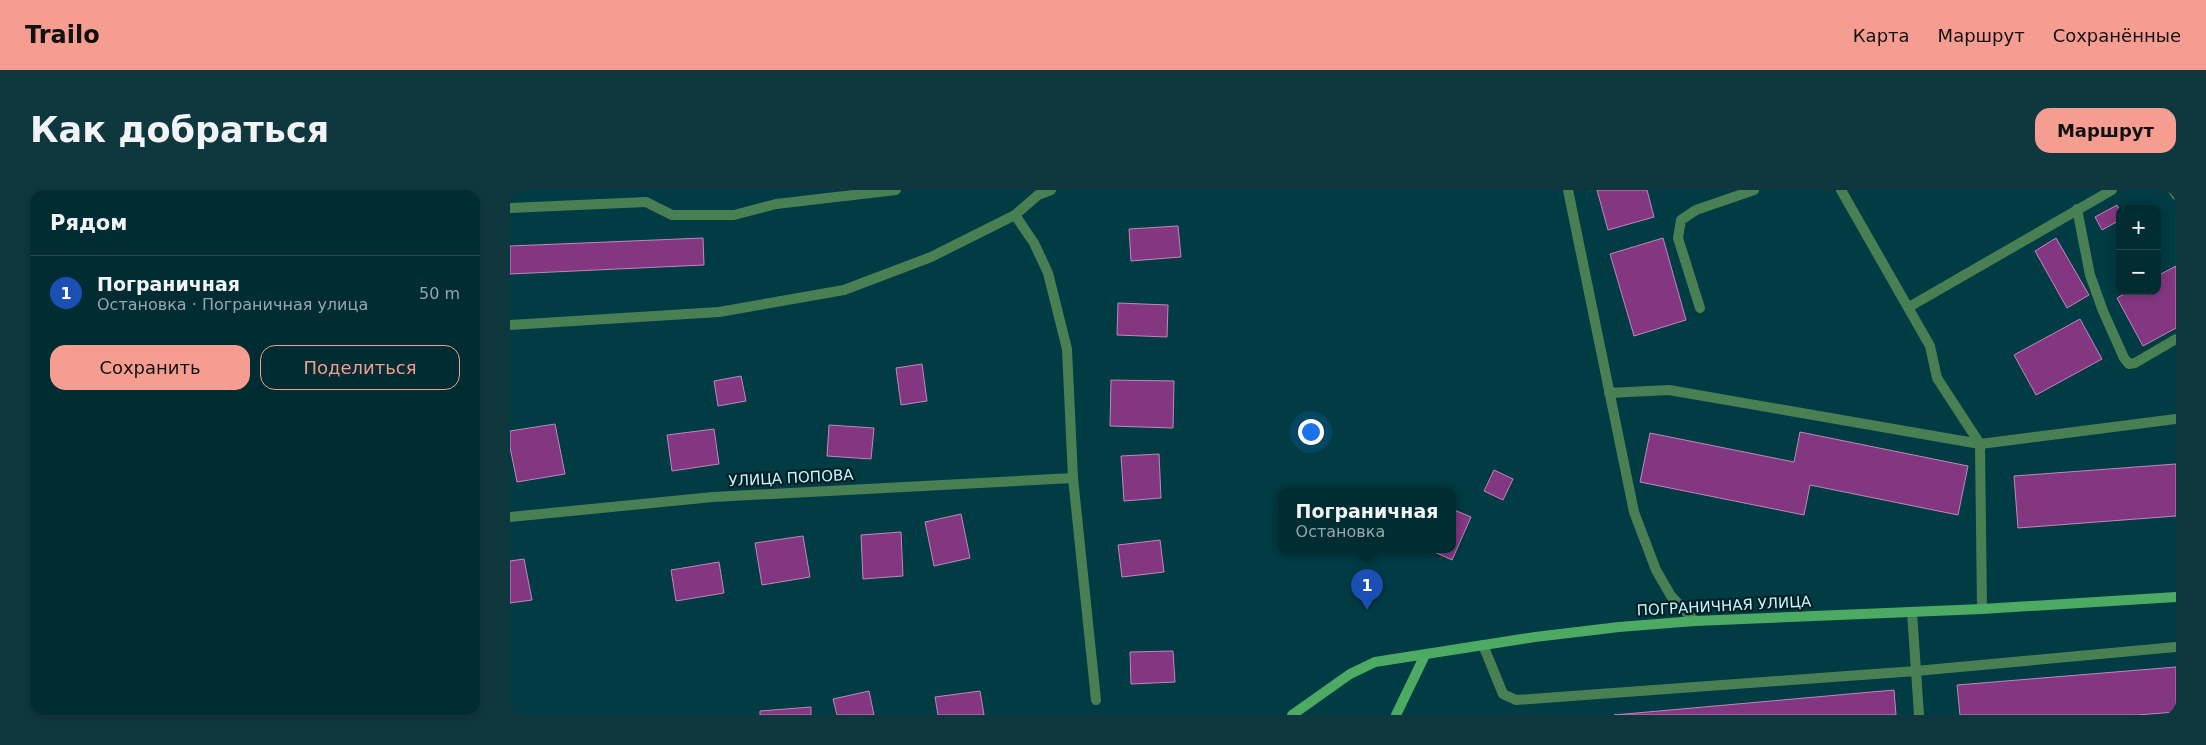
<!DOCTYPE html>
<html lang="ru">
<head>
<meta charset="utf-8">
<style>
	body { margin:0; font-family:"DejaVu Sans",sans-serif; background:#0f383e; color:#f1f3f6 }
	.controls { position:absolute; right:15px; top:15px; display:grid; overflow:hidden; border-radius:10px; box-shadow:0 2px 12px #0003 }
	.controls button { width:45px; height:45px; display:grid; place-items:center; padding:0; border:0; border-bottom:1px solid #23484d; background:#012c32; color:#f1f3f6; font:25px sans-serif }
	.you { position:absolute; left:800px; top:241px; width:18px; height:18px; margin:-12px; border:4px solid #fff; border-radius:50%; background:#1a73e8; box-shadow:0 0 0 8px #1a73e833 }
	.badge { display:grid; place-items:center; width:32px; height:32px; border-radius:50%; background:#f59d90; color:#fff; font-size:16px; font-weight:700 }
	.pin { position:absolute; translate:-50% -41px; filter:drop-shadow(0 1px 2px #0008) }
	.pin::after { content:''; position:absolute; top:26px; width:18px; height:15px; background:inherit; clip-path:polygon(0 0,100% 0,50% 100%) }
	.popup { position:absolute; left:768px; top:298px; width:178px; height:65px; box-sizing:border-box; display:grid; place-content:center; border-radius:10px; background:#012c32; filter:drop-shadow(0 1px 4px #0005); font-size:16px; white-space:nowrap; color:#96a7ac }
	.popup b { font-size:19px; color:#f1f3f6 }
	.popup::after { content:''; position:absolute; left:50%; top:100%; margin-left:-10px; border:10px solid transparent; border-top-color:#012c32 }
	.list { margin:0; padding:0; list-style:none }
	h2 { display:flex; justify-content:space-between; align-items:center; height:65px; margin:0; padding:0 20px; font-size:21px }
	h2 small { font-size:16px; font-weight:400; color:#96a7ac }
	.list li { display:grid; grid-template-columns:32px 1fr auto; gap:15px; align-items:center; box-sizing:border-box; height:75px; padding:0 20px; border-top:1px solid #23484d }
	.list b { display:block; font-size:19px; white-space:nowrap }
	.list p { margin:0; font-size:16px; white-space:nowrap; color:#96a7ac }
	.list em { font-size:16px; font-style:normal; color:#96a7ac }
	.actions { display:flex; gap:10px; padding:15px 20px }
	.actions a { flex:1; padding:11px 0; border:1px solid #f59d90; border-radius:15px; text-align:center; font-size:18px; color:#f59d90 }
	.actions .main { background:#f59d90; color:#111 }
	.map { position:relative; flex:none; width:1666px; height:525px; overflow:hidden; border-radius:15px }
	header { display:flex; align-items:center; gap:30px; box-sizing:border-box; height:70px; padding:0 25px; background:#f59d90; color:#111 }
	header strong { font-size:24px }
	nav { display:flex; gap:28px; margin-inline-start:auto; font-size:18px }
	.intro { display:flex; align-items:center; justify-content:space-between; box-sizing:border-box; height:120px; padding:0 30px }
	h1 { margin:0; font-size:35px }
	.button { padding:12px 22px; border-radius:15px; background:#f59d90; color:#111; font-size:18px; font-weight:700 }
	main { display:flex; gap:30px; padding:0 30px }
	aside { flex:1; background:#012c32; border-radius:15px; box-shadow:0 2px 12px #0003 }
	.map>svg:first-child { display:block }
	.building { fill:#843781; stroke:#be89bb }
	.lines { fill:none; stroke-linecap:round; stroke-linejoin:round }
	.service { stroke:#498053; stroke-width:10 }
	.minor { stroke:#498053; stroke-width:10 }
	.secondary { stroke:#4daa62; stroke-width:10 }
	.labels { text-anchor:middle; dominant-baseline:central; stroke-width:4.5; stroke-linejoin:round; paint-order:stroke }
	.street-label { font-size:15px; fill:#c8f4fb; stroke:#012025 }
</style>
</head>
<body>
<header>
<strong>Trailo</strong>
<nav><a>Карта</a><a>Маршрут</a><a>Сохранённые</a></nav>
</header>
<div class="intro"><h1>Как добраться</h1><a class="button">Маршрут</a></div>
<main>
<aside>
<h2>Рядом<small></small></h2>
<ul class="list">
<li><span class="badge" style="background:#1a4fb4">1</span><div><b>Пограничная</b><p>Остановка · Пограничная улица</p></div><em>50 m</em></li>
</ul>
<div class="actions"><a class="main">Сохранить</a><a>Поделиться</a></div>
</aside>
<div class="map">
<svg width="1666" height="525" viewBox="0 0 1666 525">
	<rect width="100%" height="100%" fill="#013b43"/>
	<!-- building -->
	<path class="building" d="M1087,0H1137L1144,27L1098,40Z
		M1607,15L1610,21V30L1592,40L1585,27Z
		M668,36L671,67L621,71L619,39Z
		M193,48L194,75L0,84V56Z
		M1153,48L1176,130L1124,146L1100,64Z
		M1546,48L1579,105L1557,118L1525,61Z
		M1666,76V138L1633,156L1607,108L1619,101H1647V86Z
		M608,113L658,115L657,147L607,145Z
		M1570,129L1592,169L1526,205L1504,165Z
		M412,174L417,211L391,215L386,178Z
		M231,186L236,211L208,216L204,191Z
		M601,190L664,191L663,238L600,236Z
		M45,234L55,284L7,292L0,257V241Z
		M319,235L364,238L361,269L317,266Z
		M204,239L209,274L162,281L157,245Z
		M1290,242L1458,276L1448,325L1300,295L1294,325L1130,292L1140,243L1284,272Z
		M649,264L651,308L614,311L611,266Z
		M1666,274V326L1508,338L1504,286Z
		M984,280L1003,289L993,310L974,301Z
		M942,319L961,327L942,370L920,360L942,359Z
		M451,324L460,368L424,376L415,332Z
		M391,342L393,386L353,389L351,345Z
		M293,346L300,387L252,395L245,353Z
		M650,350L654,382L612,387L608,355Z
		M14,369L22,410L0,413V371Z
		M209,372L214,403L166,411L161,380Z
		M663,461L665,492L621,494L620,462Z
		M1666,477V522L1627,525H1450L1447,495Z
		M1384,500L1386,525H1104Z
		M359,501L364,525H327L323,509Z
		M470,501L474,525H428L425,507Z
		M301,517V525H250V521Z"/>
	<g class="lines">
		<!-- service -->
		<path class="service" d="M0,18L136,12L162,25H224L266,14L386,0
			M1567,19L1580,85L1593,121L1614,168L1619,174L1625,173L1666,149
			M505,25L524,53L538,83L557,159L563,288L586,510
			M1190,118L1168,48L1171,30L1186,20L1244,0
			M1402,422L1409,525"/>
		<!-- minor -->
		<path class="minor" d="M1058,0L1124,322L1146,380L1161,406L1185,431
			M1331,0L1420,156L1427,188L1470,254L1472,419
			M1663,0L1666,5
			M1399,117L1602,0
			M0,135L209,122L334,100L421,67L505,25L528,5L541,0
			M1099,203L1159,200L1470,254L1666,229
			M0,327L203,307L563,288
			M973,455L993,504L1006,510L1406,481L1666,457"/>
		<!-- secondary -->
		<path class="secondary" d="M782,525L840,484L865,472L1025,447L1109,437L1185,431L1472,419L1666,407
			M886,525L915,465"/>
	</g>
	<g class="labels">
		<!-- street labels -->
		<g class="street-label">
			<text transform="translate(281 288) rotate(-3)">УЛИЦА ПОПОВА</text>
			<text transform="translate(1214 416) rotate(-3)">ПОГРАНИЧНАЯ УЛИЦА</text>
		</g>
	</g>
</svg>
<div class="controls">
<button>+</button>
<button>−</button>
</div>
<div class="you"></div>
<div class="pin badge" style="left:857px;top:420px;background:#1a4fb4">1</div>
<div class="popup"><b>Пограничная</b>Остановка</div>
</div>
</main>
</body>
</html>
